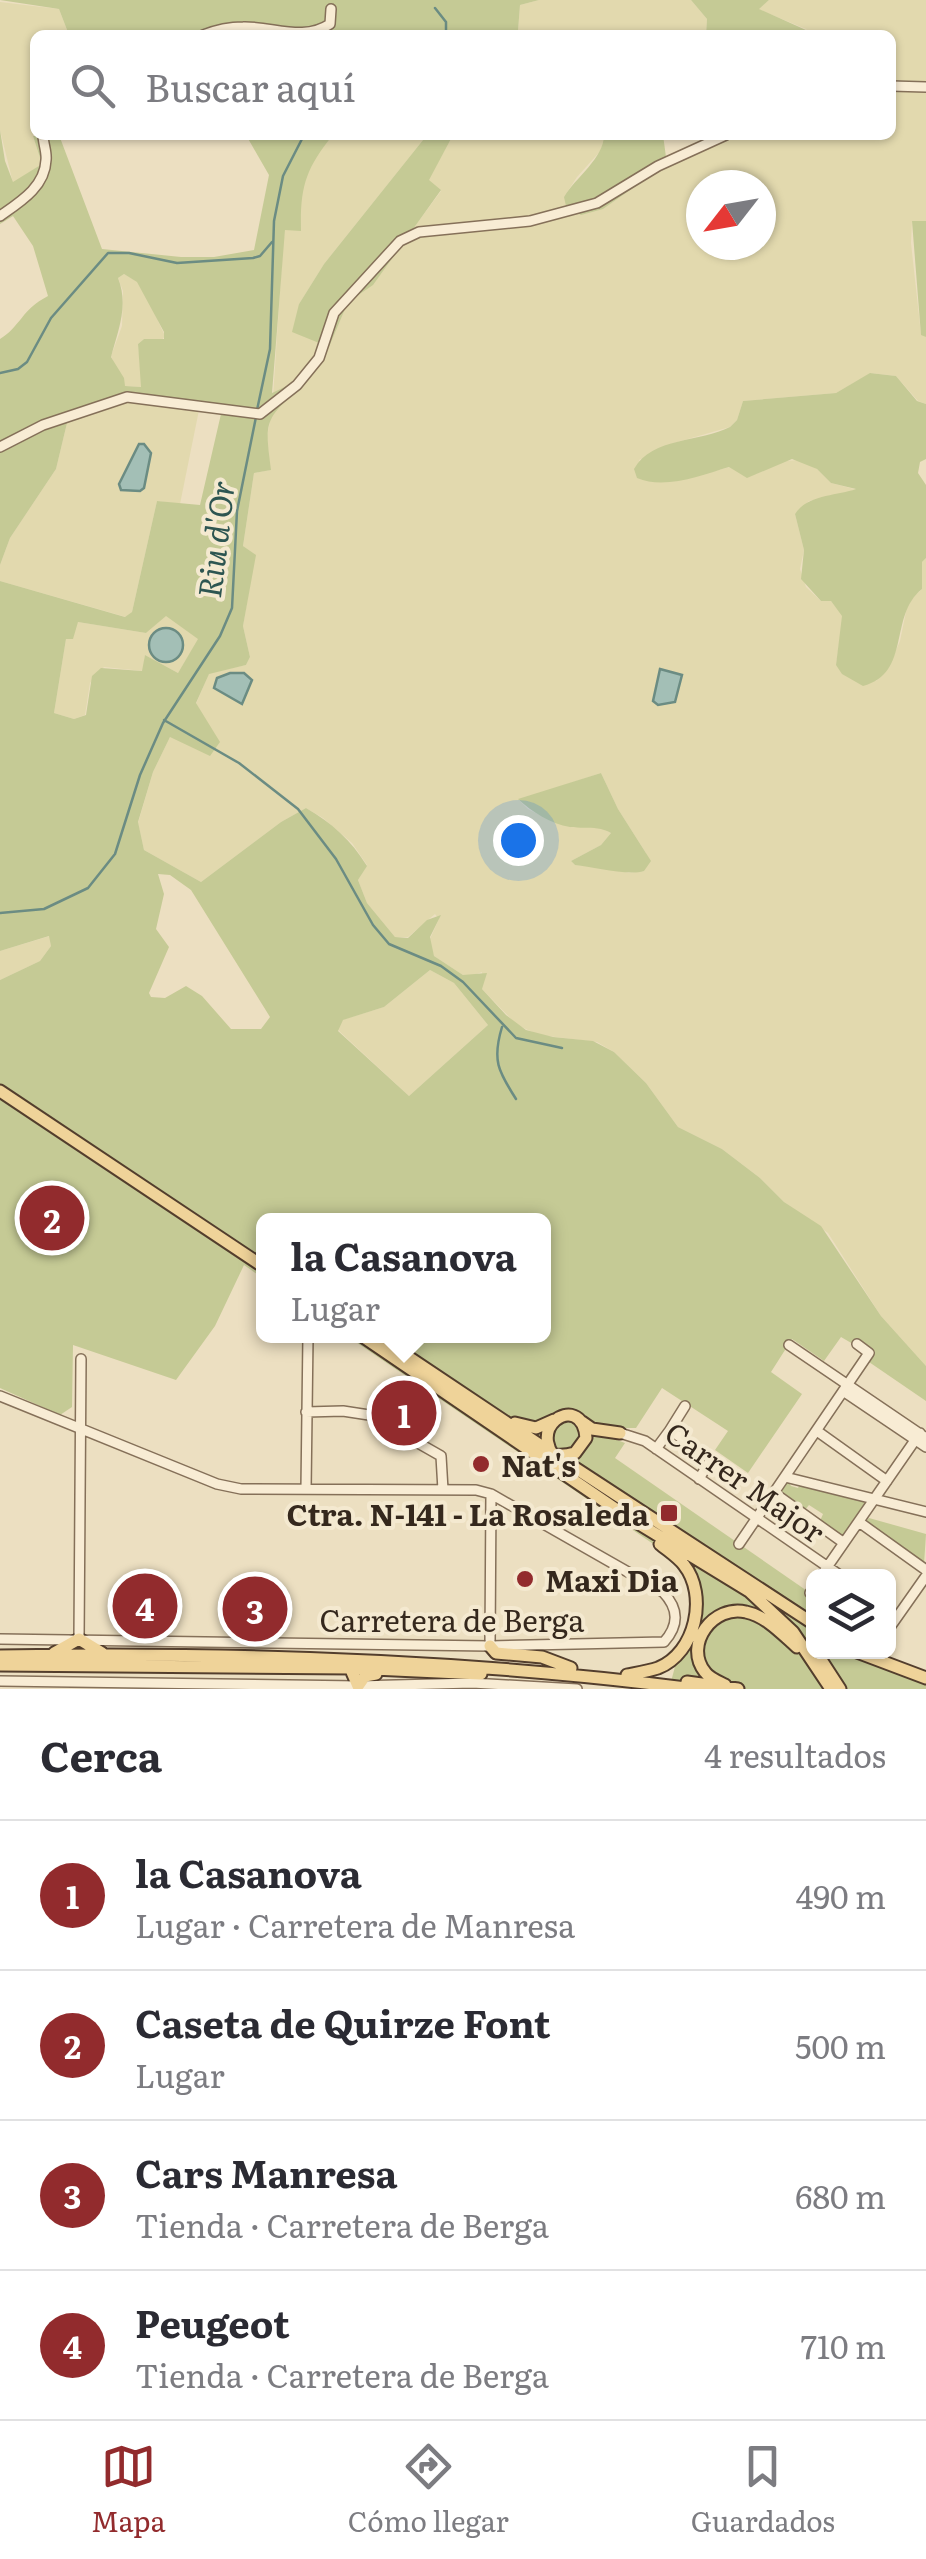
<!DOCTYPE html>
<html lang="es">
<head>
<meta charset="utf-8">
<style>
	body { margin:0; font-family:Literata,serif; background:#f2f2f3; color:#2b2b33 }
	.controls { position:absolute; right:30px; bottom:30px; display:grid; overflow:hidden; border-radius:15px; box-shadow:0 2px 8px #0004 }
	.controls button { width:90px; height:90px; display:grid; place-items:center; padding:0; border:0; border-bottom:2px solid #e1e1e2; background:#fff; color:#2b2b33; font:50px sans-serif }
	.compass { position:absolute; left:686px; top:170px; width:90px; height:90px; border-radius:50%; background:#fff; box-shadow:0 2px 8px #0004; rotate:239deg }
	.you { position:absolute; left:518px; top:840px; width:35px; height:35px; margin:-25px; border:8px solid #fff; border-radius:50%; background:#1a73e8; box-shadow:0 0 0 15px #1a73e833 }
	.badge { display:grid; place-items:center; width:65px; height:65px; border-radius:50%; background:#922b2d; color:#fff; font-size:32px; font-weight:700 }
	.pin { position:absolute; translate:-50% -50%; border:5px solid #fff; box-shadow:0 2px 10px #0006 }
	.popup { position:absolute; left:256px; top:1213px; width:295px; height:130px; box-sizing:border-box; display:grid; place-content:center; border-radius:15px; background:#fff; filter:drop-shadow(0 2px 8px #0005); font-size:32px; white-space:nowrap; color:#7c7c81 }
	.popup b { font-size:38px; color:#2b2b33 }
	.popup::after { content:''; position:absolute; left:50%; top:100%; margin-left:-20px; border:20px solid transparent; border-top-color:#fff }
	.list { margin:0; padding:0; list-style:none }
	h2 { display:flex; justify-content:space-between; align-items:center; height:130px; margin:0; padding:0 40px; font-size:42px }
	h2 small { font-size:32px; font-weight:400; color:#7c7c81 }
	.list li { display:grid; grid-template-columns:65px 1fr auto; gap:30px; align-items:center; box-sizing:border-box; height:150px; padding:0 40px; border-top:2px solid #e1e1e2 }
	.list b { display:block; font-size:38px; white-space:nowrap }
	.list p { margin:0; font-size:32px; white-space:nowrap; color:#7c7c81 }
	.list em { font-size:32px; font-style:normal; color:#7c7c81 }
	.icon { flex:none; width:55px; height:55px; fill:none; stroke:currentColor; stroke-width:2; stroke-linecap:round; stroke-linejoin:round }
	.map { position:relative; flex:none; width:926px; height:1689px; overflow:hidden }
	.search { position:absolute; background:#fff; box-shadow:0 2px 8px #0004; left:30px; right:30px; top:30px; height:110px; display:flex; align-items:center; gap:25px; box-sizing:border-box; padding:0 35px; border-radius:15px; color:#7c7c81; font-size:38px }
	.sheet { height:730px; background:#fff }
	nav { display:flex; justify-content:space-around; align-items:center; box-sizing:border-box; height:140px; border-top:2px solid #e1e1e2; background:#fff; font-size:28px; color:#7c7c81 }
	nav a { display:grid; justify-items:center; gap:5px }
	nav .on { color:#922b2d }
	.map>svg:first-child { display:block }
	.farmland { fill:#e2d9ae; fill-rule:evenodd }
	.green { fill:#c5ca95; fill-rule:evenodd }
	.water { fill:#a3bfb6; stroke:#6b8c83; stroke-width:2.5 }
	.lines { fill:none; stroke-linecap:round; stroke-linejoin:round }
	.stream { stroke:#6b8c83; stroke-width:2.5 }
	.minor-casing { stroke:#857059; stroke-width:12 }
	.major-casing { stroke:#533e2d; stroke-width:15 }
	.minor { stroke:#f8ecd4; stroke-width:9 }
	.major { stroke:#efd399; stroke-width:11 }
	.poi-dot { fill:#922b2d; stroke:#f4e9d0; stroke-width:4 }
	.labels { text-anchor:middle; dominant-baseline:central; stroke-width:8; stroke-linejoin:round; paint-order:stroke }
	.poi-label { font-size:30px; font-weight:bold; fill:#35281d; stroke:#f4e9d0; text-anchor:start }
	.street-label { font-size:30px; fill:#35281d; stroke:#f4e9d0 }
	.water-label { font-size:32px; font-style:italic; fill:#2d5551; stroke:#f4e9d0 }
</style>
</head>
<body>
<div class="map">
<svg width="926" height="1689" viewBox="0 0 926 1689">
	<rect width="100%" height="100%" fill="#ecdfc1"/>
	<!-- farmland -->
	<path class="farmland" d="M539,0H691L707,19L706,35H511L518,31L520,5Z
		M769,0H926V221H912L911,243L921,334L926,337V404L918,401L896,376L871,373L836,393L743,401L737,420L730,427L674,443L639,460L654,482L684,479L730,467L756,474L782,461L800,460L817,469L831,483L858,490L809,501L795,514L804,550L800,569L806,587L821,601H831L843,616L836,665L876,681L888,668L900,641L908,602L922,589V562L926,558V1366L881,1316L828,1233L784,1202L760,1178L722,1149L678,1127L646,1083L614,1052L597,1042L539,1035L517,1025L482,989V972L471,976L463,975L434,956L429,941L439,919L435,914L408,937H395L367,903L358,880L367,865L352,843L323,818L306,808L281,822L201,882L144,850L138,823L153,772L170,737L196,704L209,673L246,665L250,657L243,626L255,555L243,546L254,473L270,470L267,436L272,412L283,246L285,229L300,230V197L311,161L333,135H427L324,264L299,304L329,346L348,302L401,245L441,191L428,180L453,135H604V147L577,177L564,197L603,209L656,172L739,135H891V35H809L806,29L758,9ZM701,185H761V245H701ZM601,773L618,809L646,853L644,871L629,873L606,867L575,865L571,861L601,845L611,833L599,827L555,823L528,809L519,800Z
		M0,2L59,9L69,35H35L33,136L42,164L13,183L0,130Z
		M124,274L138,282L144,291L165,336L162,340L144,339L138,344L142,387L124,386L111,356L122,326L123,291L118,278Z
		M131,401L199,410L180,504L157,501L132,612L126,617L0,581V565L10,538L56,469L67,423Z
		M166,615L199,639L178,673L145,655L143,671L104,667L90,683L85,715L74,719L54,713L66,639L78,622L146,633Z
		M50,936L51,946L40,961L0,980V951Z
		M430,970L454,983L488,1025L409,1096L338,1030L342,1020L384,1007Z"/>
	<!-- green -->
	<path class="green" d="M0,0H539L520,5L518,31L511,35H69L59,9Z
		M691,0H769L759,9L806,30L798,35H706L707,19Z
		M0,130L5,161L13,182L42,164L33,136L59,135L102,249L181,257H214L254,250L269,175L246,135H333C305,169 300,188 301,231L285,230L272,393L291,384L296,392C262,420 266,428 271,470L254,473L243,546L256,555L243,626L250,657L246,665L209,674L196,703L220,742L210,756L170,737L153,772L138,822L144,850L201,882L281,822L306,808C332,823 351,840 367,866L358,880L367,903L395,937L408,938L427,920L441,915L430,937L434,956L463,975L487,973L482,989L506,1015L526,1030L553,1037L593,1041L614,1052L646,1083L678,1127L722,1149L760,1178L784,1202L821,1226L881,1316L926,1366V1401L869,1362L875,1352L857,1340L853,1344L841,1337L824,1361L792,1339L771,1372L802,1394L748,1473L715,1450L728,1431L662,1388L636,1428H624L617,1440L625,1443L615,1458L813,1595L814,1652H868L926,1672V1689H669L676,1663L691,1646L701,1618L702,1602L696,1573L347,1336H544V1220H264V1279L244,1265L215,1326L176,1380L73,1345L72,1407L60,1415L0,1388V980L40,961L51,946L49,936L0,951V581L125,617L132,612L157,501L200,505L221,414L131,401L67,423L56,469L10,538L0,565V339C21,326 21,310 48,296L33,246L13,216L0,224ZM124,274L137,282L164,332V339H144L138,344L141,387L125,386L124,378L111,357C118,330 129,306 118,278ZM166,616L198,639L178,673L145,655L142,671L101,668L92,676L86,715L74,719L54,713L66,639H73L78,622L146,633ZM158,874L170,875L191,890L270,1017L261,1029H231L202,996L186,986L165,998L151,997L149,993L169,947L156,929L164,894ZM430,970L454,983L488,1025L409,1096L338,1031L343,1020L384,1007Z
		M427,135H453L429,180L441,190L373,285L348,302L329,347L292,332L299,304L324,264Z
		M604,135H663L666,157L717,135H739L656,172L603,209L581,215L566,206L564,197C576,177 604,158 604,135Z
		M912,221H926V337L921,335Z
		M870,373L896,376L917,401L926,404V459L920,462L918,473L926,485V558L922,562V589C888,616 912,673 863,686L842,674L836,665L842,616L831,601H821L801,579L804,550L795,514C808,494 837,496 856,489L831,483L817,469L792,459L747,478L729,467C702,475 665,490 637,478L634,469C652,437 701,442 730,427L737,420L743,401L836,393Z
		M601,773L618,809L651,861L644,871C628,876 593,867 575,865L571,861L601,845L611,833C597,825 585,829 570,827C551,824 532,812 518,799Z
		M788,1481L791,1486L798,1488L800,1484L866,1502L842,1536L820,1521L823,1514L809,1505L804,1511L780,1494Z
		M869,1518L926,1534L924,1564L864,1523Z"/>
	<!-- water -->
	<path class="water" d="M139,444H144L151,453L144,488L140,491L121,490L119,484Z
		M149 645a17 17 0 1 1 34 0a17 17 0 1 1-34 0Z
		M660,669L682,675L675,702L658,705L653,701Z
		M230,673H244L252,680L242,704L214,688L217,678Z"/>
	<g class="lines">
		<!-- stream -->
		<path class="stream" d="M435,8L446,22V35
			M0,373L18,369L27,362L51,318L108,253H129L177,263L253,258L260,256L272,242
			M257,410L270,349L274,221L283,176L304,135
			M164,720L239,763L298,809L336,859L373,925L389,944L441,966L463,982L516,1038L562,1048
			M0,913L44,909L88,888L115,854L140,775L163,723L220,636L232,608L237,511L256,417
			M502,1027C492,1060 498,1071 516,1099"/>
		<defs>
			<path id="minor" d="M203,35C216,30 228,27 243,27C273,26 303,42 330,24L331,9
				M891,86L926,87
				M0,216C20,202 45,187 46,160C47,152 43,143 43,135
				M0,447L43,425L127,397L260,414L297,385L319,358L334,313L400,241L419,232L530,221L597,203L658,166L726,135
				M789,1345L926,1438
				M843,1391L926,1447
				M0,1396L217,1484L241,1489L476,1490L491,1494L663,1592C679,1609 679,1625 664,1642L490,1646L0,1639
				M306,1412L343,1411L369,1415L441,1456L443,1490
				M670,1430L685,1406
				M817,1431L887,1481
				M620,1433L645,1441L841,1576
				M656,1449L670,1430L711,1459L699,1479
				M785,1477L926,1512
				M306,1489L308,1336
				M774,1493L844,1543
				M859,1522L926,1570
				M739,1544L869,1353L857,1344
				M821,1576L920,1433
				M810,1593L814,1588
				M888,1630L926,1576
				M79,1639L81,1359
				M490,1646L491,1494
				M0,1681L358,1686L472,1683L577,1689"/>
			<path id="major" d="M0,1091L264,1267
				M362,1336L623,1514L749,1591L793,1632L831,1689
				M377,1336L546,1449
				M582,1422L592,1429L620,1433
				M515,1423L536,1428L554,1420
				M537,1449C549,1456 562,1457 575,1453L586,1438C582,1387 514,1432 568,1469
				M566,1462L814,1624
				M490,1646L496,1653L542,1657L571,1668
				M816,1652L840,1689
				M857,1652L926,1678
				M54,1653L79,1639L102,1653
				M0,1656C232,1652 464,1659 694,1689
				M0,1665L352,1668L481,1674
				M349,1665L358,1686L365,1676L376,1674
				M627,1675C637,1673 649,1671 658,1668C696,1653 708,1595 684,1565C678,1557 667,1550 660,1544
				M687,1682L738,1689
				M725,1685C719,1682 709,1678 705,1672C683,1644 714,1604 746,1612C766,1616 782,1634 797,1647"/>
		</defs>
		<!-- minor casing -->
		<use href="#minor" class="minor-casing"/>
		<!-- major casing -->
		<use href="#major" class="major-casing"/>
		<!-- minor -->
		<use href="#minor" class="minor"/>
		<!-- major -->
		<use href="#major" class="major"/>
	</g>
	<!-- markers -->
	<g class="poi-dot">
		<circle cx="481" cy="1464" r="10"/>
		<rect x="659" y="1503" width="20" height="20" rx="5"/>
		<circle cx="525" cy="1579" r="10"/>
	</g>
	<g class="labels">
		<!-- poi labels -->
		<g class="poi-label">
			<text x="501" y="1464">Nat's</text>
			<text x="649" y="1513" text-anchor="end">Ctra. N-141 - La Rosaleda</text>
			<text x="545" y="1579">Maxi Dia</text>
		</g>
		<!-- street labels -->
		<g class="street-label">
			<text transform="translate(746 1481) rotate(35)">Carrer Major</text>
			<text x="452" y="1619">Carretera de Berga</text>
		</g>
		<!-- water labels -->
		<g class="water-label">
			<text transform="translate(214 539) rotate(-83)">Riu d'Or</text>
		</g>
	</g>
</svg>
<div class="controls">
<button><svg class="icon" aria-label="layers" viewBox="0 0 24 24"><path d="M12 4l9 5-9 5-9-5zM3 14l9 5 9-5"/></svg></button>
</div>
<svg class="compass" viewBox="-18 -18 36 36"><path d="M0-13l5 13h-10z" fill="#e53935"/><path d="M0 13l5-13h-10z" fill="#7c7c81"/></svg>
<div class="you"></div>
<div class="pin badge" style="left:404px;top:1413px">1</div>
<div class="popup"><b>la Casanova</b>Lugar</div>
<div class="pin badge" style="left:52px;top:1218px">2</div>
<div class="pin badge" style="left:255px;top:1609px">3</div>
<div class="pin badge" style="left:145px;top:1606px">4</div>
<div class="search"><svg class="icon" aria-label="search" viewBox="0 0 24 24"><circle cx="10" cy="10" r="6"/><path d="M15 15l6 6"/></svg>Buscar aquí</div>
</div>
<section class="sheet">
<h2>Cerca<small>4 resultados</small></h2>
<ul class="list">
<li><span class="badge">1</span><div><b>la Casanova</b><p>Lugar · Carretera de Manresa</p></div><em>490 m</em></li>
<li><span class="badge">2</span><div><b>Caseta de Quirze Font</b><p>Lugar</p></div><em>500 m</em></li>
<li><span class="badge">3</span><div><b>Cars Manresa</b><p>Tienda · Carretera de Berga</p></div><em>680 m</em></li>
<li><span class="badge">4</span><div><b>Peugeot</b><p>Tienda · Carretera de Berga</p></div><em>710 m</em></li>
</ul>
</section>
<nav>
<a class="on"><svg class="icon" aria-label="map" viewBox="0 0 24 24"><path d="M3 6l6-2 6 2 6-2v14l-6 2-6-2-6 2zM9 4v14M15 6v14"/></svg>Mapa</a>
<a><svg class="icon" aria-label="directions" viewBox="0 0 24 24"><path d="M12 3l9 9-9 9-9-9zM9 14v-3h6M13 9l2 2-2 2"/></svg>Cómo llegar</a>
<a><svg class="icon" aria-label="saved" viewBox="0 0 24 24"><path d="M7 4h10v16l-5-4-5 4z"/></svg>Guardados</a>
</nav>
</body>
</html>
